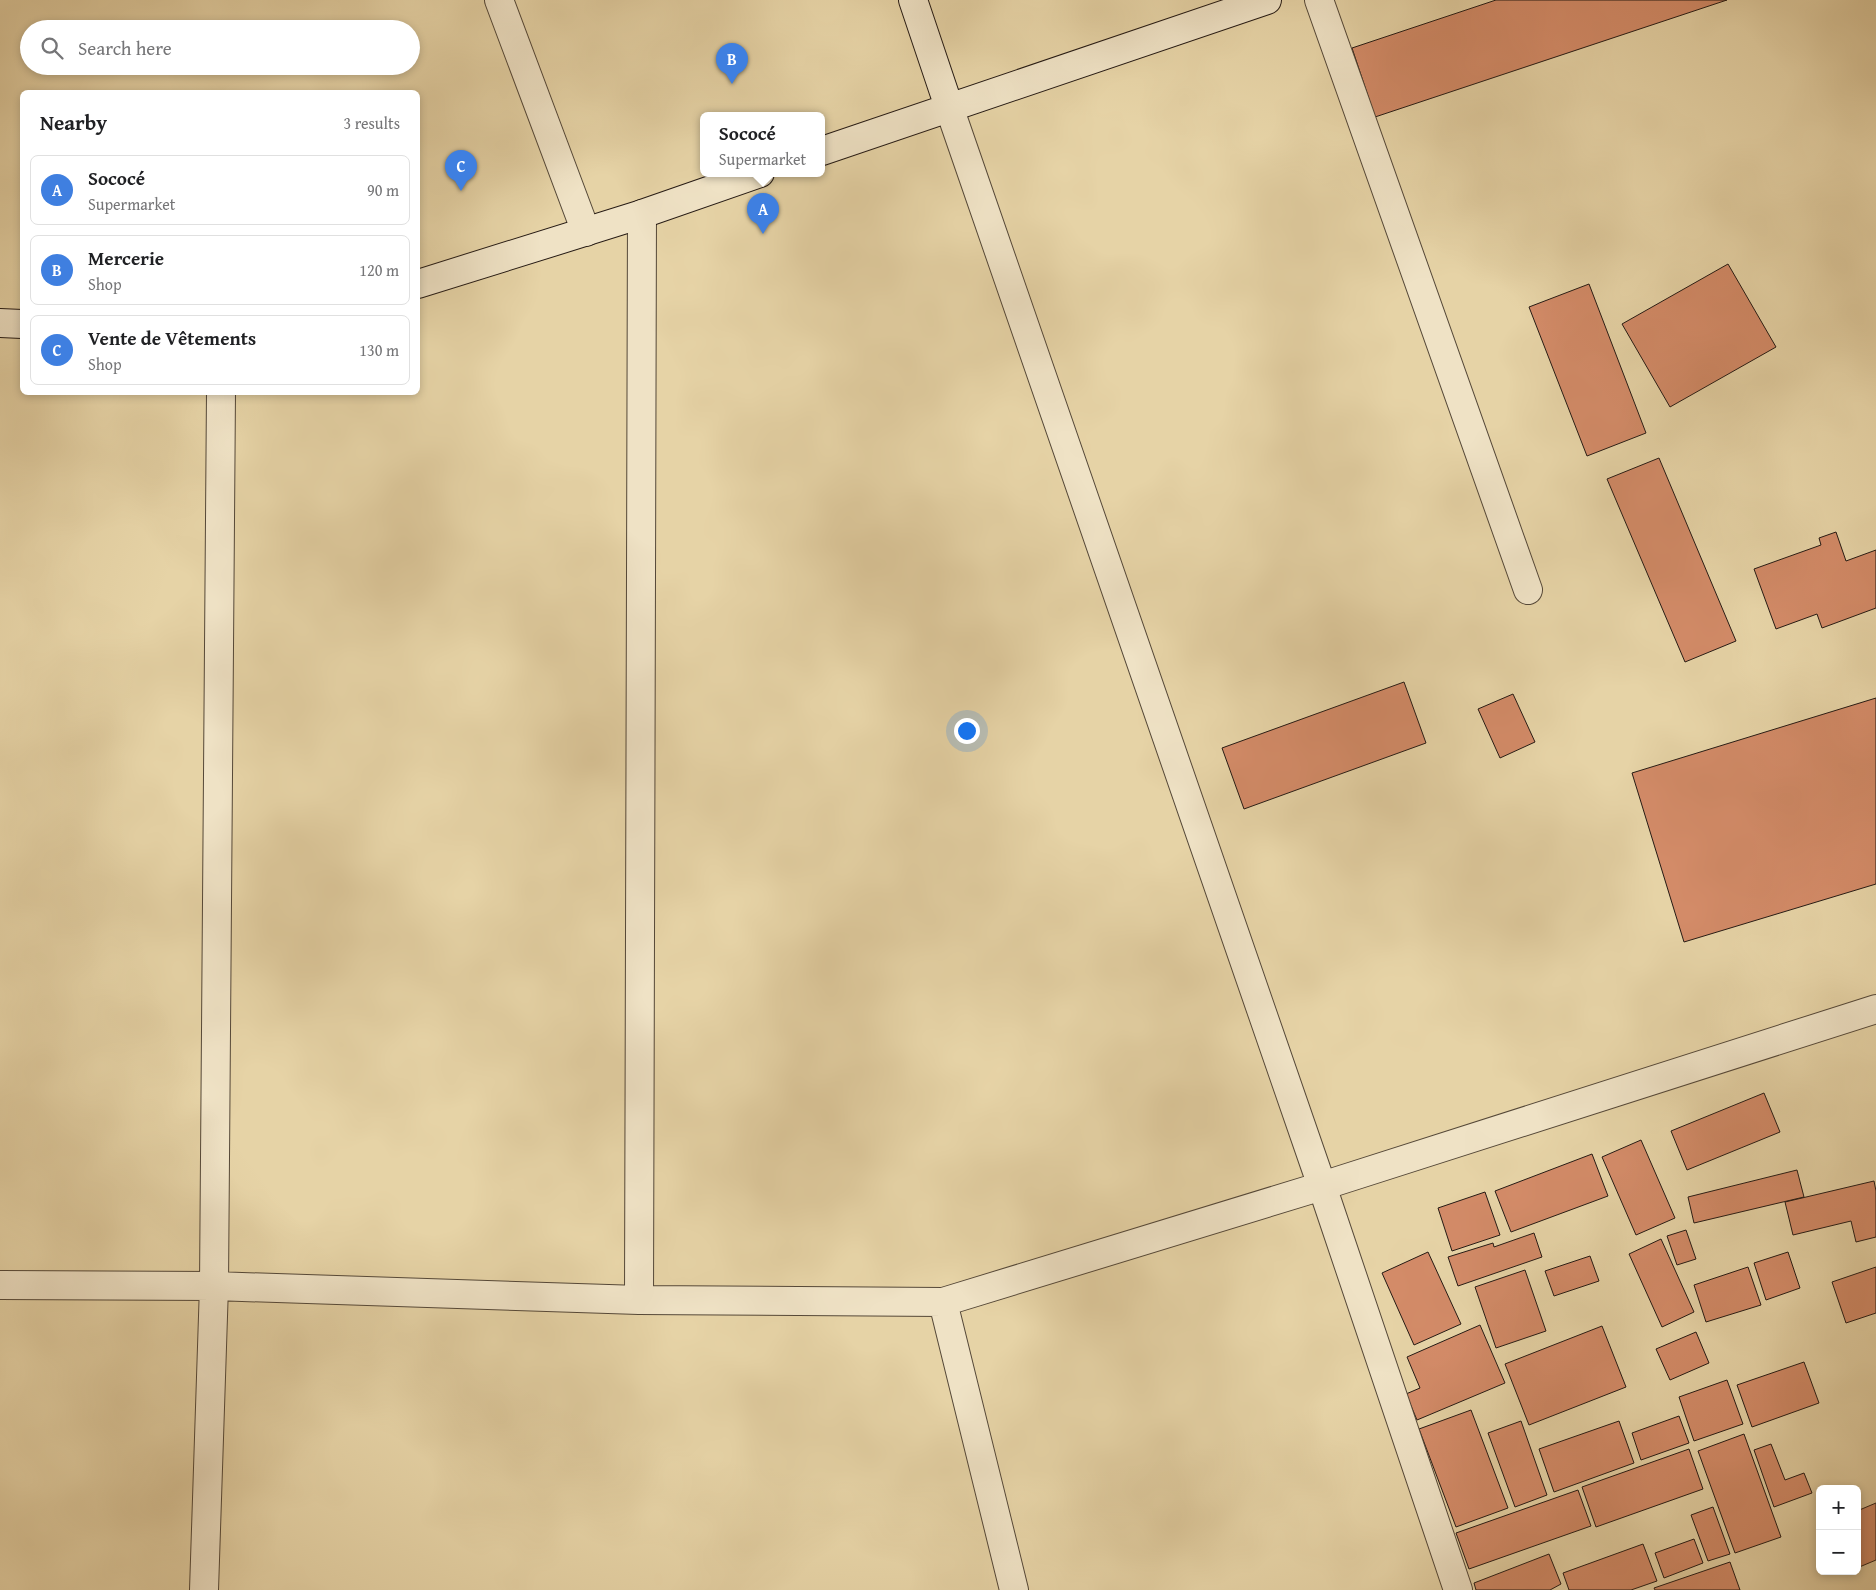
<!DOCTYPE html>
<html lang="en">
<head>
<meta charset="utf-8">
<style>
	body { margin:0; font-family:"Gentium Book Plus",serif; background:#f2f2f2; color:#202124 }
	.controls { position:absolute; right:15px; bottom:15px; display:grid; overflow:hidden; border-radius:8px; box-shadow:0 2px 8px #0003 }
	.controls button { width:45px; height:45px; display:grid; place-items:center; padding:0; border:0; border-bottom:1px solid #e0e0e0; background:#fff; color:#202124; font:25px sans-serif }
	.you { position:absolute; left:966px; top:730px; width:18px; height:18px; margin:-12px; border:4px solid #fff; border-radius:50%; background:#1a73e8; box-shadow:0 0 0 8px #1a73e833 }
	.badge { display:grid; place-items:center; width:32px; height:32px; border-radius:50%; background:#8f2418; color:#fff; font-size:16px; font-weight:700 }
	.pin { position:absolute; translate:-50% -41px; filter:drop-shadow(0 1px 2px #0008) }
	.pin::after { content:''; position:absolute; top:26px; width:18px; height:15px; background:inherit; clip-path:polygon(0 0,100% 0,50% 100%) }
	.popup { position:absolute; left:700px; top:112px; width:125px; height:65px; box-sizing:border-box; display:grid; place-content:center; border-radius:8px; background:#fff; filter:drop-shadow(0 1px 4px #0005); font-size:16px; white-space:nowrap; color:#757577 }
	.popup b { font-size:19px; color:#202124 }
	.popup::after { content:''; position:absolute; left:50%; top:100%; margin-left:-10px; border:10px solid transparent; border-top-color:#fff }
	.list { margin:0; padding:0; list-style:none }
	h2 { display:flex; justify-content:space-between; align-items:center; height:65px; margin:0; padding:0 20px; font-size:21px }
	h2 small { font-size:16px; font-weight:400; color:#757577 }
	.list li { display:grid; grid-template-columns:32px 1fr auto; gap:15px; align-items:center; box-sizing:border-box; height:70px; margin:0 10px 10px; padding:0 10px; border:1px solid #e0e0e0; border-radius:8px }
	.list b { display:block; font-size:19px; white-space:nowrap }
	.list p { margin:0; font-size:16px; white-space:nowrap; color:#757577 }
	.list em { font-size:16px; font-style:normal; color:#757577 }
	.icon { flex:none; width:28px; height:28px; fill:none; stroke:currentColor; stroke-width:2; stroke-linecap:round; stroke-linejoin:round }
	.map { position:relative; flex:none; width:1876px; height:1590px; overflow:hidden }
	.search { position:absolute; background:#fff; box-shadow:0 2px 8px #0003; left:20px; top:20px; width:400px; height:55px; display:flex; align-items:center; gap:12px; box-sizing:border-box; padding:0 18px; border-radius:28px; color:#757577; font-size:19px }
	.panel { position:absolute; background:#fff; box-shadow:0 2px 8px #0003; left:20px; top:90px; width:400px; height:305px; border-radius:8px }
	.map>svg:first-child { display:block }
	.building { fill:#d38b68; stroke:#251a14 }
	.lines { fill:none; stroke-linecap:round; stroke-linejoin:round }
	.street-casing { stroke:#554838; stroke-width:30 }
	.secondary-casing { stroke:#251a14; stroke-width:30 }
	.street { stroke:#efe2c5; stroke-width:28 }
	.secondary { stroke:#efe2c5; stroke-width:28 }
</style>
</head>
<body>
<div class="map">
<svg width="1876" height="1590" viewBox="0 0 1876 1590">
	<rect width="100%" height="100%" fill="#e6d3a6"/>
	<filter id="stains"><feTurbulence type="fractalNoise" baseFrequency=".004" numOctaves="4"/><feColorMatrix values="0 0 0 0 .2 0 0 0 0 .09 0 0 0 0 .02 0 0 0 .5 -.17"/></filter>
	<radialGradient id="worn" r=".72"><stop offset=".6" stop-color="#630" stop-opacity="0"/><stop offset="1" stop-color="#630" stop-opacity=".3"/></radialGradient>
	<!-- building -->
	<path class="building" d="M1496,0H1727L1375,117L1352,48Z
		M1728,264L1776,347L1670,407L1622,324Z
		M1589,284L1646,433L1587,456L1529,307Z
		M1659,458L1736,641L1685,662L1607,479Z
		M1836,532L1846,561L1876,550V608L1822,628L1817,614L1776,629L1754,569L1821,545L1819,538Z
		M1404,682L1426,743L1244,809L1222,748Z
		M1513,694L1535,742L1500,758L1478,709Z
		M1876,698V884L1684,942L1632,773Z
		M1764,1093L1780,1132L1687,1170L1671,1131Z
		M1641,1140L1675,1218L1636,1235L1602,1157Z
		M1592,1154L1608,1196L1511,1232L1495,1191Z
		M1797,1170L1804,1197L1694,1223L1688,1197Z
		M1874,1181L1876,1191V1237L1856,1242L1851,1221L1793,1235L1785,1202Z
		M1485,1192L1500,1235L1452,1251L1438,1208Z
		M1686,1230L1696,1259L1677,1265L1667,1236Z
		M1534,1233L1542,1257L1458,1286L1448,1257L1493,1243L1494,1247Z
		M1661,1239L1694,1312L1662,1327L1629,1254Z
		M1428,1252L1461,1324L1414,1345L1382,1273Z
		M1788,1252L1800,1288L1766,1300L1754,1263Z
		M1590,1256L1599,1281L1554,1296L1545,1271Z
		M1748,1267L1761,1305L1706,1322L1694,1285Z
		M1876,1267V1313L1846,1323L1832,1282Z
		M1525,1270L1546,1331L1496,1348L1475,1287Z
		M1480,1325L1505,1383L1417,1420L1406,1394L1420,1388L1407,1357Z
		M1602,1326L1626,1387L1529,1425L1505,1364Z
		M1696,1332L1709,1363L1670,1380L1656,1349Z
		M1804,1362L1819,1403L1752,1427L1737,1385Z
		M1727,1380L1743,1424L1694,1441L1679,1397Z
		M1471,1410L1508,1508L1456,1527L1419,1429Z
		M1679,1416L1689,1443L1641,1460L1632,1433Z
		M1521,1421L1547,1495L1515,1507L1488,1433Z
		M1619,1421L1634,1463L1554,1492L1539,1449Z
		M1744,1434L1781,1537L1735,1553L1698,1451Z
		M1771,1444L1785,1480L1804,1473L1812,1493L1774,1507L1754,1450Z
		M1689,1449L1703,1489L1596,1527L1582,1487Z
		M1578,1490L1591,1526L1469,1569L1456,1533Z
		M1876,1503V1560L1857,1568V1511Z
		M1713,1507L1730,1554L1708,1561L1691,1515Z
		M1694,1539L1703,1563L1664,1578L1655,1553Z
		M1643,1544L1657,1581L1631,1590H1569L1563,1573Z
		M1549,1554L1561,1584L1550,1590H1476L1474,1583Z
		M1730,1562L1740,1590H1655L1654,1588Z"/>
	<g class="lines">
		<defs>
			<path id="street" d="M499,0L586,232
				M1319,0L1528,590
				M949,107L1322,1186L1458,1590
				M0,1285L214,1286L639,1300L943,1302L1322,1186L1876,1009
				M639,1300L642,214
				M943,1302L1014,1590
				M204,1590L214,1286L221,392"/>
			<path id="secondary" d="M913,0L949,107
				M822,151L1267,0
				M418,284L642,214L760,173
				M0,323L22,324"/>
		</defs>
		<!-- street casing -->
		<use href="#street" class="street-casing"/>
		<!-- secondary casing -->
		<use href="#secondary" class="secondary-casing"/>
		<!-- street -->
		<use href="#street" class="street"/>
		<!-- secondary -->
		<use href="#secondary" class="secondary"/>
	</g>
	<rect width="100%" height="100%" filter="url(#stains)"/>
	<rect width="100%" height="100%" fill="url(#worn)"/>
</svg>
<div class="controls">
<button>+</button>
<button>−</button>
</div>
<div class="you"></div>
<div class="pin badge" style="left:763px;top:234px;background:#3f7fe0">A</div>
<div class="popup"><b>Sococé</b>Supermarket</div>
<div class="pin badge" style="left:732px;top:84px;background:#3f7fe0">B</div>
<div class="pin badge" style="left:461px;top:191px;background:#3f7fe0">C</div>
<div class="search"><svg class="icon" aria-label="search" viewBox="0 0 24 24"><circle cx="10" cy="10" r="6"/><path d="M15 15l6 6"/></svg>Search here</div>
<section class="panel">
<h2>Nearby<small>3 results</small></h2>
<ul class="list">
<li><span class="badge" style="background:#3f7fe0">A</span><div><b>Sococé</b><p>Supermarket</p></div><em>90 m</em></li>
<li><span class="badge" style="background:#3f7fe0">B</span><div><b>Mercerie</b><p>Shop</p></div><em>120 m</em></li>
<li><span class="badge" style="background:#3f7fe0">C</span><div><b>Vente de Vêtements</b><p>Shop</p></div><em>130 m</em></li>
</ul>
</section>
</div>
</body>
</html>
